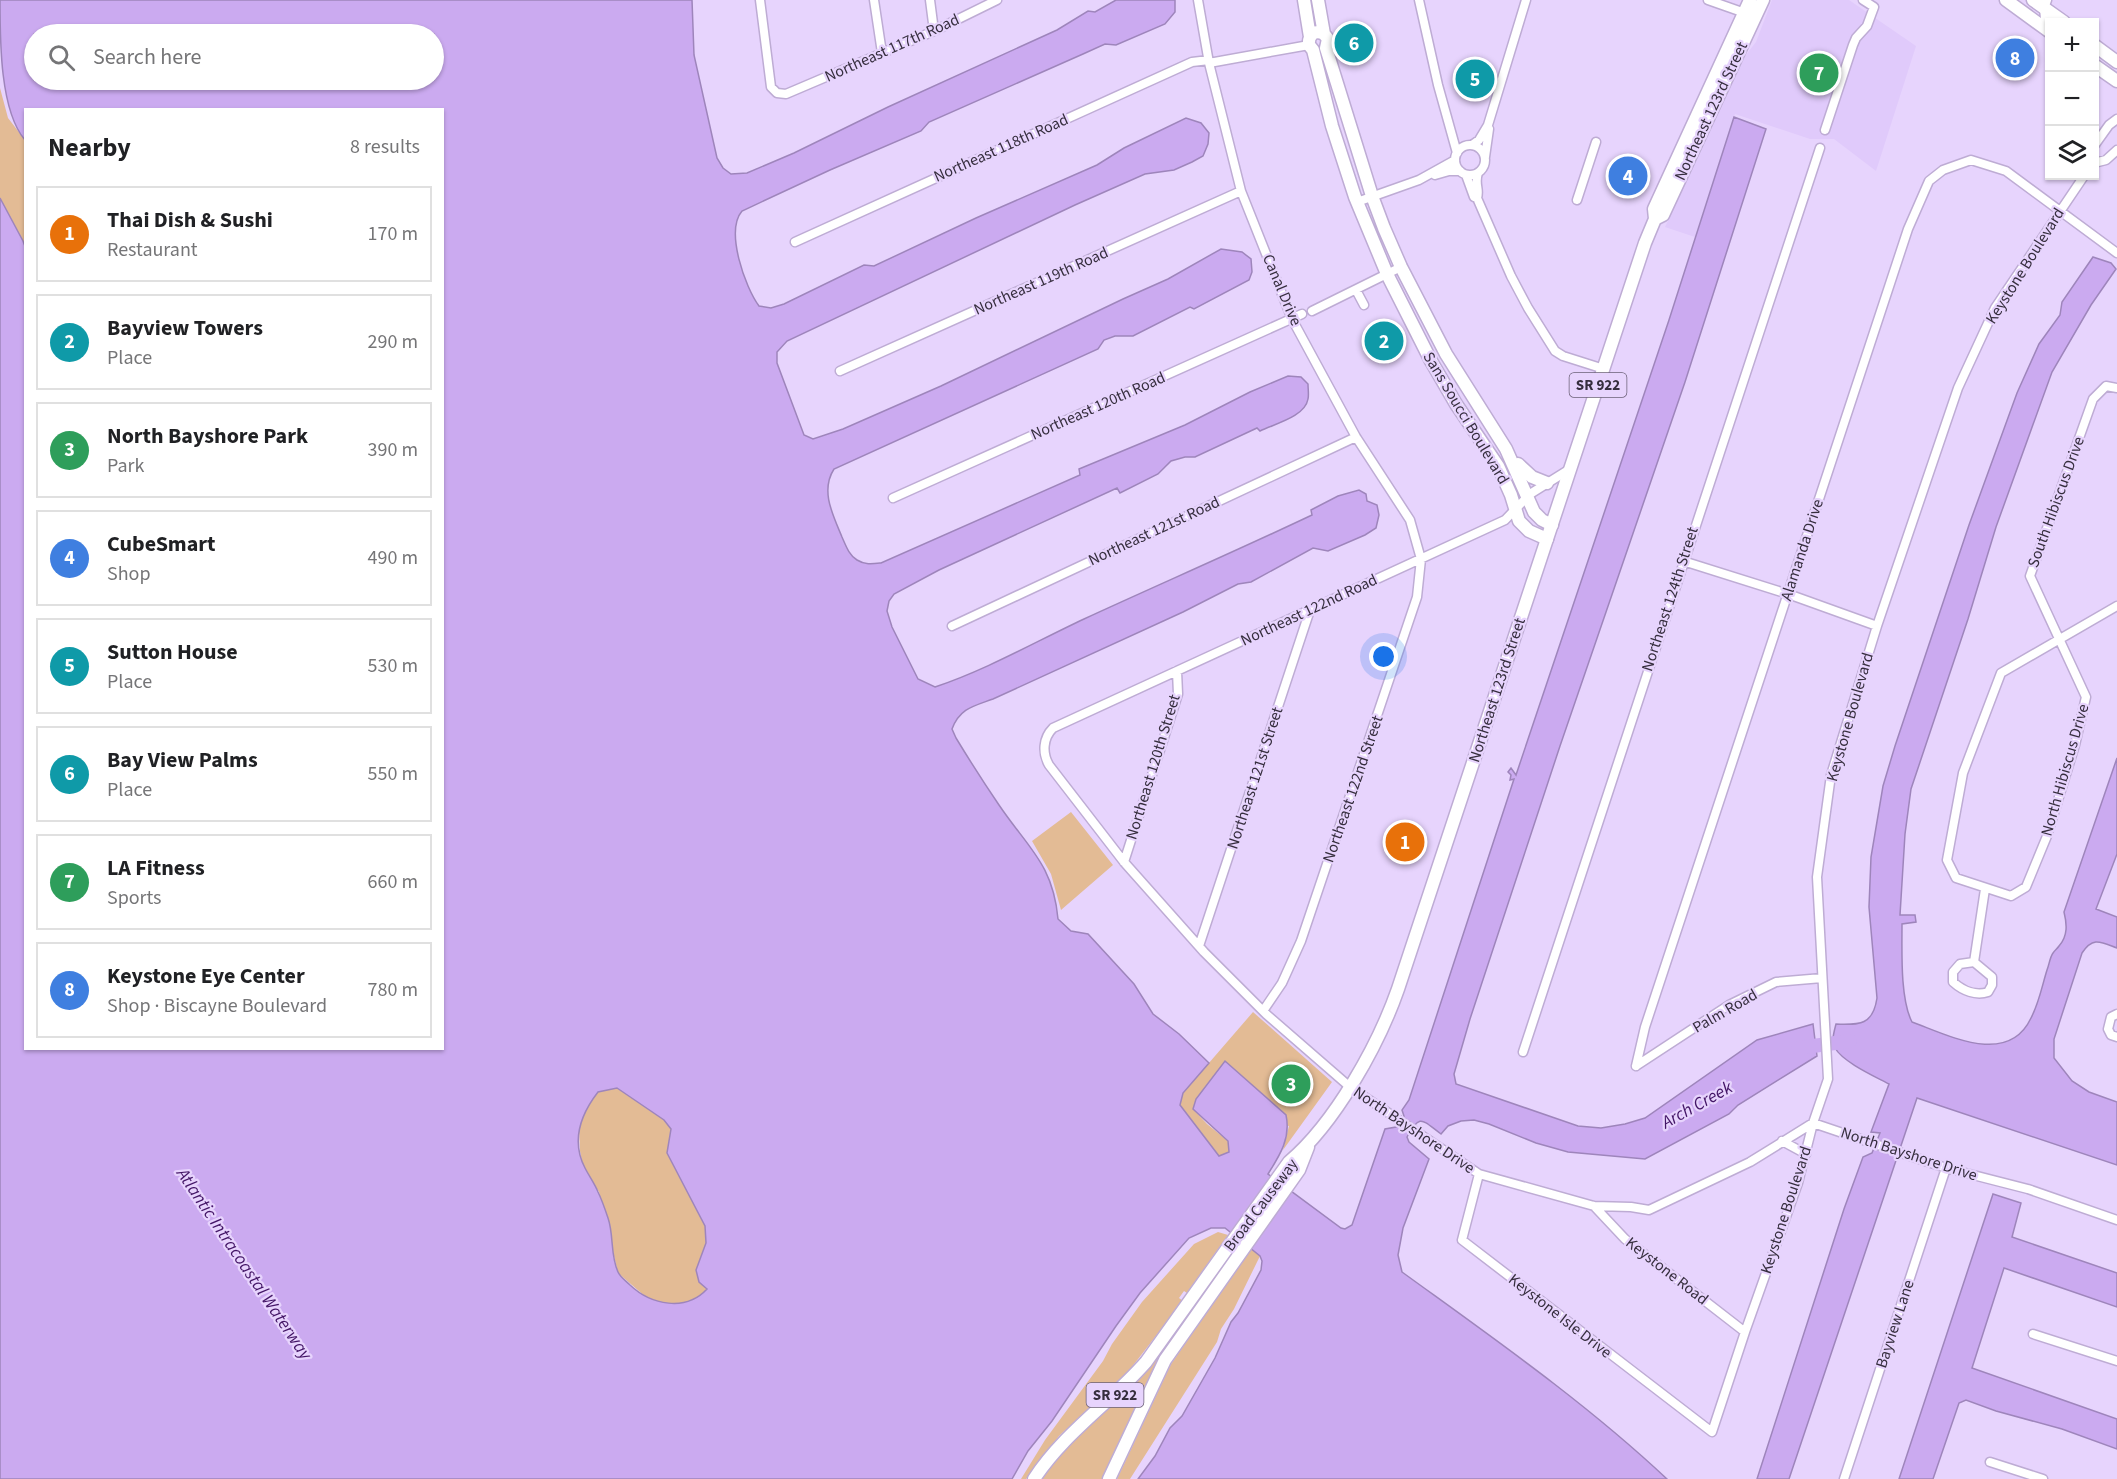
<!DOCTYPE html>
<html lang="en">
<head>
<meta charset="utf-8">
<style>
	body { margin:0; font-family:"Source Sans 3",sans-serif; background:#f6f6f6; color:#202124 }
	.controls { position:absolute; right:18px; top:18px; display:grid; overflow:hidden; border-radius:0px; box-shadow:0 2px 4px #0004 }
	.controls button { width:54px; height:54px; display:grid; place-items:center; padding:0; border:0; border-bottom:2px solid #e0e0e0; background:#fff; color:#202124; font:30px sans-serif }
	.you { position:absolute; left:1384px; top:657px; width:21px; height:21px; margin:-15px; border:4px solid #fff; border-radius:50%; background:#1a73e8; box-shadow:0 0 0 9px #1a73e833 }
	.badge { display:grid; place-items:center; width:39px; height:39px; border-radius:50%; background:#50691a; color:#fff; font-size:20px; font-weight:700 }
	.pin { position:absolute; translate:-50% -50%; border:3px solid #fff; box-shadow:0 2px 6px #0006 }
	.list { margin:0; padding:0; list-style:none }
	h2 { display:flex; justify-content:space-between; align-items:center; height:78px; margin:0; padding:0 24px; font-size:26px }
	h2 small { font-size:20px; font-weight:400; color:#757577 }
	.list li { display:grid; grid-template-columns:39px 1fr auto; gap:18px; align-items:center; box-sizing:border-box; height:96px; margin:0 12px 12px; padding:0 12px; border:2px solid #e0e0e0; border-radius:0px }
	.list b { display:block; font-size:22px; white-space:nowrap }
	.list p { margin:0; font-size:20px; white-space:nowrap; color:#757577 }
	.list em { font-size:20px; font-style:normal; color:#757577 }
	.icon { flex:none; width:33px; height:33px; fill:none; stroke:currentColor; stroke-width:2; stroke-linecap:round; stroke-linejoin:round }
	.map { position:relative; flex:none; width:2117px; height:1479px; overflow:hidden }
	.search { position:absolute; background:#fff; box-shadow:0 2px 4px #0004; left:24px; top:24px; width:420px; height:66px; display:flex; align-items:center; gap:15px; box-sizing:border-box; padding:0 21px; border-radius:33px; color:#757577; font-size:22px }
	.panel { position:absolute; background:#fff; box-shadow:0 2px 4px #0004; left:24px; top:108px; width:420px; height:942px; border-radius:0px }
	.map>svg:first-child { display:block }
	.built { fill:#e0cafb }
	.green { fill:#e3bb95 }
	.water { fill:#cbaaf0; stroke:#9e85bb; stroke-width:1.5; fill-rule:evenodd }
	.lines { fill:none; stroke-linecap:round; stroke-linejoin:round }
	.river { stroke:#cbaaf0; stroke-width:14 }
	.street-casing { stroke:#beacd4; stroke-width:11 }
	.secondary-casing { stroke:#beacd4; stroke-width:15 }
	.primary-casing { stroke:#beacd4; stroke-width:15 }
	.street { stroke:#fff; stroke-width:8 }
	.secondary { stroke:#fff; stroke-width:12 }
	.primary { stroke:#fff; stroke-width:12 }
	.labels { text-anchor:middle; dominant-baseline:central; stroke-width:4.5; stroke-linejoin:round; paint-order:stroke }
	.shield { fill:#e7d4fd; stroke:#6b6077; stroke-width:1.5 }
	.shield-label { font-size:15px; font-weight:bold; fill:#362e3e }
	.street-label { font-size:16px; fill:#362e3e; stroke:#e7d4fd }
	.water-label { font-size:18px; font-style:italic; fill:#431566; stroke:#e7d4fd }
</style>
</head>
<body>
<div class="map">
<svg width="2117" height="1479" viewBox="0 0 2117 1479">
	<rect width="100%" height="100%" fill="#e7d4fd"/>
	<!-- built -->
	<path class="built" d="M1772,0H1849L1916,46L1876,171L1834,139H1810L1735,114L1695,237L1665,227L1745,56L1756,42Z"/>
	<!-- green -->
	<path class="green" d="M0,88L8,118L25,140V249L23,241L0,198Z
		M1071,812L1113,865L1061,910L1051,874L1032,841Z
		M1253,1012L1332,1082L1283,1150L1289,1126L1193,1109L1207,1124L1228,1141L1229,1152L1219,1157L1180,1105L1183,1093Z
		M617,1088L664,1120L671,1129L667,1153L705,1226L706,1243L696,1270L699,1282L708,1289L700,1298L684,1303L666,1304L647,1298L618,1273L599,1192L583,1166L580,1151L579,1129L586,1107L598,1092Z
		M1218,1232L1228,1235L1187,1293L1184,1291L1179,1298L1183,1301L1128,1372L1059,1436L1026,1479H1021L1045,1440L1103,1361L1112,1344L1142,1302L1194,1244Z
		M1233,1249L1235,1251L1173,1339L1103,1479H1039L1060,1453L1112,1403Z
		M1251,1249L1260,1256L1234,1309L1221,1329L1217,1342L1130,1479H1117L1171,1364Z"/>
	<!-- water -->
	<path class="water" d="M0,0H692L694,55L717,158L723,168L731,174L747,173L794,153L888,107L1057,30L1088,11L1095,12L1116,0H1175V12L1165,24L1116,45L1105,44L1083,54L929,122L921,131L830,170L742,211C725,231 745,287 759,306L771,308L784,304L864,265L874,266L976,218L1097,165L1124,148L1186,118L1201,123L1209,133L1208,144L1203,156L1192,162L1174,170L1145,174L1075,205L787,341L777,352V363L804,435L813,439L843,429L941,386L1123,299L1168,279L1221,249L1242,252L1251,259L1252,272L1249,280L1194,309L1190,307L1133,336H1115L1104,340L1098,349L834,469C820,491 833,515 842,537C846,546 849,555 857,560C865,565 872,564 881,563L1080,475L1079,469L1185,425L1250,392L1288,376L1301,377L1308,384C1308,389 1309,395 1308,399C1305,417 1274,424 1260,431L1257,428L1195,457H1185L1171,461L1158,474L1120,493L1117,488L939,570L894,594L889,601L887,611L892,627L918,679L935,687C986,670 1035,642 1084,619C1160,584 1236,551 1312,515L1311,510L1338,496L1359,490L1366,494L1367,501L1377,505L1379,515L1376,528L1365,535L1328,551L1313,548L1251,582L1238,584L1183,612L993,699C974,706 960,708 952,729L956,738C970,761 984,783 999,805C1028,848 1053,864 1058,919L1071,931L1088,934L1134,984L1153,1014L1179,1034L1209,1063L1183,1093L1180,1105L1219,1156L1229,1152L1228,1141L1193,1109L1196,1099L1225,1061L1286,1115C1291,1138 1280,1155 1268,1174L1341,1228L1345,1229L1352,1225L1385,1129L1396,1127L1404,1116L1402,1110L1409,1100L1514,779L1510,780L1511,775L1508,772L1511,768L1516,775L1669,320L1734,117L1766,129L1685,382L1560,746L1470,1019L1454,1074L1456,1084L1578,1126L1601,1128L1625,1124L1645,1118L1757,1040L1813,1024L1817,1056L1738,1105L1729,1114L1645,1159L1568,1152L1536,1143L1489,1124L1474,1120L1461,1121L1448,1126L1441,1134C1422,1120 1420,1113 1407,1137L1409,1142L1429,1159L1403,1228L1398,1255L1402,1272C1493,1338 1585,1402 1667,1479H1138L1155,1456L1170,1428L1182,1416L1215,1358L1231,1322L1238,1313L1261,1270L1262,1261L1260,1256L1225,1228H1211L1189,1238L1140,1293L1116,1326L1052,1421L1028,1451L1012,1479H0V198L23,241L26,249V1048H442V110H26L25,140C0,111 0,41 0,0ZM34,34H434V80H34ZM617,1088L664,1120L671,1129L667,1153L705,1226L706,1243L696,1270L699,1282L707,1289C686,1312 651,1305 630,1285C626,1281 620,1277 618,1272C610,1255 614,1235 608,1218C605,1209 602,1200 598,1192C595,1184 589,1176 585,1168C571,1141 581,1114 598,1092Z
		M2093,257L2111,263L2116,269L2091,305L2052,372L1996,527L1968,619L1911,789L1905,834L1900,915H1915L1916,922L1902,924C1902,951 1900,999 1912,1022C1948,1035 2008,1067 2031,1018C2039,1003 2042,986 2047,970C2049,965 2050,957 2053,953C2055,950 2057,949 2059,946C2068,936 2067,924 2064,912L2117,758V854L2096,909L2117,917V948C2101,942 2093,936 2082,953L2054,1039V1058L2072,1081L2089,1092L2117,1102V1165L1917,1098L1789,1479H1757L1844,1209L1863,1157L1872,1153L1880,1133L1871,1132L1889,1084C1874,1076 1843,1062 1835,1048C1831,1041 1834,1032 1836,1024C1860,1025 1873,1025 1877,998L1869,907L1871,857L1883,786L1895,746L1969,525L2017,393L2039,344L2060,315L2062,302Z
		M1993,1194L2021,1203L2012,1237L2117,1273V1307L2004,1268L1972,1368L2117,1419V1449L2062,1429L1996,1411L1966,1400L1959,1403L1933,1479H1899Z"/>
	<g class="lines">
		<!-- river -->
		<path class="river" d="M1798,1048L1850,1041"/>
		<defs>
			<path id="street" d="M760,0L771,87L777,93L786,94L934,31L997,0
				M874,0L882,53
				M930,0L934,31
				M1198,0L1209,63L1241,191L1292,319L1356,437L1410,520L1421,559L1417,597L1301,941L1282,983L1263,1011
				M1419,0L1438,85L1457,153
				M1708,0L1745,13
				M2046,29L2044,8L2047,0
				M1209,63L1309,45
				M1825,130L1853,45L1856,38L1867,26L1874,7L1863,0
				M1455 160a15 15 0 1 1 30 0a15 15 0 1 1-30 0Z
				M1472,145L1479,140L1488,125L1526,0
				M2094,146L2109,125L2117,119
				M1485,157L1489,129
				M2094,163L2106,160L2117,150
				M1478,173C1474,184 1480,189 1477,198L1511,276L1528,308L1555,351L1563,356L1604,369
				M1435,175L1449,171H1460
				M1466,175L1474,197L1477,198
				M1577,200L1596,142
				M1357,202L1419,180L1455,160
				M795,242L1192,62L1209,60
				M1356,290L1364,305
				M1312,311L1401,267
				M840,371L1241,191
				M2117,388L2106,386L2093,399L2030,576L2086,697L2075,745L2047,836L2026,887L2011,896L1956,878L1947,860L1963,773L2001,673L2117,606
				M1570,469L1530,494L1505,520L1053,728C1043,738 1042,753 1049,765L1124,862L1204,952L1266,1014L1350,1087L1479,1174L1594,1206L1631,1207L1649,1210L1750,1162L1813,1123L1946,1168L2028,1189L2117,1220
				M893,498L1302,314
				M1683,561L1788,594L1877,626
				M952,626L1356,437
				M1124,862L1178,694L1177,671
				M1199,946L1310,610
				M1974,962L1992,977V985L1988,992C1976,996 1963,991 1953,982V972L1960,964L1974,962L1985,889
				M2117,1014L2111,1017L2108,1029L2111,1035L2117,1037
				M1523,1052L1820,148
				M1636,1066L1645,1027L1908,229L1929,181L1943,170L1971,160L2006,171L2117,253
				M1636,1066L1729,1005L1776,982L1822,978
				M1782,1141L1806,1154
				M1479,1174L1462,1240L1712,1432L1745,1332L1798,1183L1813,1123L1828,1079L1817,877L1831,775L1877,626L1958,388L1995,308L2084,176
				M1594,1206L1625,1239L1745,1332
				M2033,1334L2117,1361
				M1990,1462L2043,1479
				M1844,1479L1946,1168"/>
			<path id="secondary" d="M1304,0L1310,37
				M1318,0L1324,34L1328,39L1326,48L1372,196L1384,228L1401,267L1446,354L1506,449L1534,512L1542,520L1552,525
				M1324,34C1315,29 1308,35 1309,45L1313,50L1332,126L1355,197L1387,274L1431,361L1456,404L1498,466L1511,495L1519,521L1529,531L1547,539
				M1518,464L1532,477L1547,483"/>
			<path id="primary" d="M2006,0L2050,32
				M2033,0L2064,22
				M2094,45L2117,62
				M2094,65L2117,81
				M1655,219L1663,215L1763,0
				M1034,1479C1064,1433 1110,1403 1146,1362L1289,1162C1335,1123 1378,1046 1398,989L1645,243L1655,219L1654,209L1750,0
				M1109,1479L1165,1360L1299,1170L1308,1147"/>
		</defs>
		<!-- street casing -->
		<use href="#street" class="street-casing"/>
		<!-- secondary casing -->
		<use href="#secondary" class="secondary-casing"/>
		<!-- primary casing -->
		<use href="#primary" class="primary-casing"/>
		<!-- street -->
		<use href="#street" class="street"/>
		<!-- secondary -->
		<use href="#secondary" class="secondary"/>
		<!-- primary -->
		<use href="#primary" class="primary"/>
	</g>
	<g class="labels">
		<!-- shield labels -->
		<g class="shield">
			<rect x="1569.5" y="373" width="57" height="24" rx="4.5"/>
			<rect x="1086.5" y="1383" width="57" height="24" rx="4.5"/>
		</g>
		<g class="shield-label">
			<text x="1598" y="385">SR 922</text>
			<text x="1115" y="1395">SR 922</text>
		</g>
		<!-- street labels -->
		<g class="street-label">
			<text transform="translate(892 48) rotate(-24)">Northeast 117th Road</text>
			<text transform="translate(1711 111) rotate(-65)">Northeast 123rd Street</text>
			<text transform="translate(1001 148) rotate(-24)">Northeast 118th Road</text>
			<text transform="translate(2025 266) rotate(-58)">Keystone Boulevard</text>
			<text transform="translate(1041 281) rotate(-24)">Northeast 119th Road</text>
			<text transform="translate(1282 290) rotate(67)">Canal Drive</text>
			<text transform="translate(1098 406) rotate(-24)">Northeast 120th Road</text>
			<text transform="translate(1466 418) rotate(59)">Sans Soucci Boulevard</text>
			<text transform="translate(2056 502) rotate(-70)">South Hibiscus Drive</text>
			<text transform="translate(1154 531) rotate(-25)">Northeast 121st Road</text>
			<text transform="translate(1802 550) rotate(-72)">Alamanda Drive</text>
			<text transform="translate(1670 599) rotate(-72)">Northeast 124th Street</text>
			<text transform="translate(1309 610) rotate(-25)">Northeast 122nd Road</text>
			<text transform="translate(1497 690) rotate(-72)">Northeast 123rd Street</text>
			<text transform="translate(1850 717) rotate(-74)">Keystone Boulevard</text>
			<text transform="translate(1153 767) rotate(-73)">Northeast 120th Street</text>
			<text transform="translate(2065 770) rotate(-74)">North Hibiscus Drive</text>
			<text transform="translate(1255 778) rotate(-72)">Northeast 121st Street</text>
			<text transform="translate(1353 789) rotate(-71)">Northeast 122nd Street</text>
			<text transform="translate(1725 1011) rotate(-30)">Palm Road</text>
			<text transform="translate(1414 1130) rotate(34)">North Bayshore Drive</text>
			<text transform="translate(1909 1154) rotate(18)">North Bayshore Drive</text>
			<text transform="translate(1261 1205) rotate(-53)">Broad Causeway</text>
			<text transform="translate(1786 1210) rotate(-72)">Keystone Boulevard</text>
			<text transform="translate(1667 1271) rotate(38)">Keystone Road</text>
			<text transform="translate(1560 1316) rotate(38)">Keystone Isle Drive</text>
			<text transform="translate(1895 1324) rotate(-72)">Bayview Lane</text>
		</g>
		<!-- water labels -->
		<g class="water-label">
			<text transform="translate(1697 1105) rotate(-29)">Arch Creek</text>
			<text transform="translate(244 1264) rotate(56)">Atlantic Intracoastal Waterway</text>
		</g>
	</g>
</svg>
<div class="controls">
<button>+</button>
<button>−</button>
<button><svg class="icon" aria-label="layers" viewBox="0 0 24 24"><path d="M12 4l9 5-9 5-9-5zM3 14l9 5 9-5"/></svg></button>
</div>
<div class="you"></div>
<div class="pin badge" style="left:1405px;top:842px;background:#e8710a">1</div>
<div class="pin badge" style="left:1384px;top:341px;background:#0f9aa8">2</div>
<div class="pin badge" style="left:1291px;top:1084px;background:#2e9e5b">3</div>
<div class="pin badge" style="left:1628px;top:176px;background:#3f7fe0">4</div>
<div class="pin badge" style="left:1475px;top:79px;background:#0f9aa8">5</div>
<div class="pin badge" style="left:1354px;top:43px;background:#0f9aa8">6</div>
<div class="pin badge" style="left:1819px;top:73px;background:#2e9e5b">7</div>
<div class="pin badge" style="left:2015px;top:58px;background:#3f7fe0">8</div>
<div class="search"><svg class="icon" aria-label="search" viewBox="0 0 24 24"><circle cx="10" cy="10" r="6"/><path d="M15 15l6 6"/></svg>Search here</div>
<section class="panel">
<h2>Nearby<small>8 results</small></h2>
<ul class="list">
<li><span class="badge" style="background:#e8710a">1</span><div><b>Thai Dish &amp; Sushi</b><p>Restaurant</p></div><em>170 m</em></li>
<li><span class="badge" style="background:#0f9aa8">2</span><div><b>Bayview Towers</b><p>Place</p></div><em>290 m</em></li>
<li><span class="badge" style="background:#2e9e5b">3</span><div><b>North Bayshore Park</b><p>Park</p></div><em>390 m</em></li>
<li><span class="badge" style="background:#3f7fe0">4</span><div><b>CubeSmart</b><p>Shop</p></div><em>490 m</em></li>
<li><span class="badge" style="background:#0f9aa8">5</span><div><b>Sutton House</b><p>Place</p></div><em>530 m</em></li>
<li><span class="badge" style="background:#0f9aa8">6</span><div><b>Bay View Palms</b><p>Place</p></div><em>550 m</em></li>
<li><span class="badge" style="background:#2e9e5b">7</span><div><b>LA Fitness</b><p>Sports</p></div><em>660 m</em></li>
<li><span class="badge" style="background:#3f7fe0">8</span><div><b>Keystone Eye Center</b><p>Shop · Biscayne Boulevard</p></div><em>780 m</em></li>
</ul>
</section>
</div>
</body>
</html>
